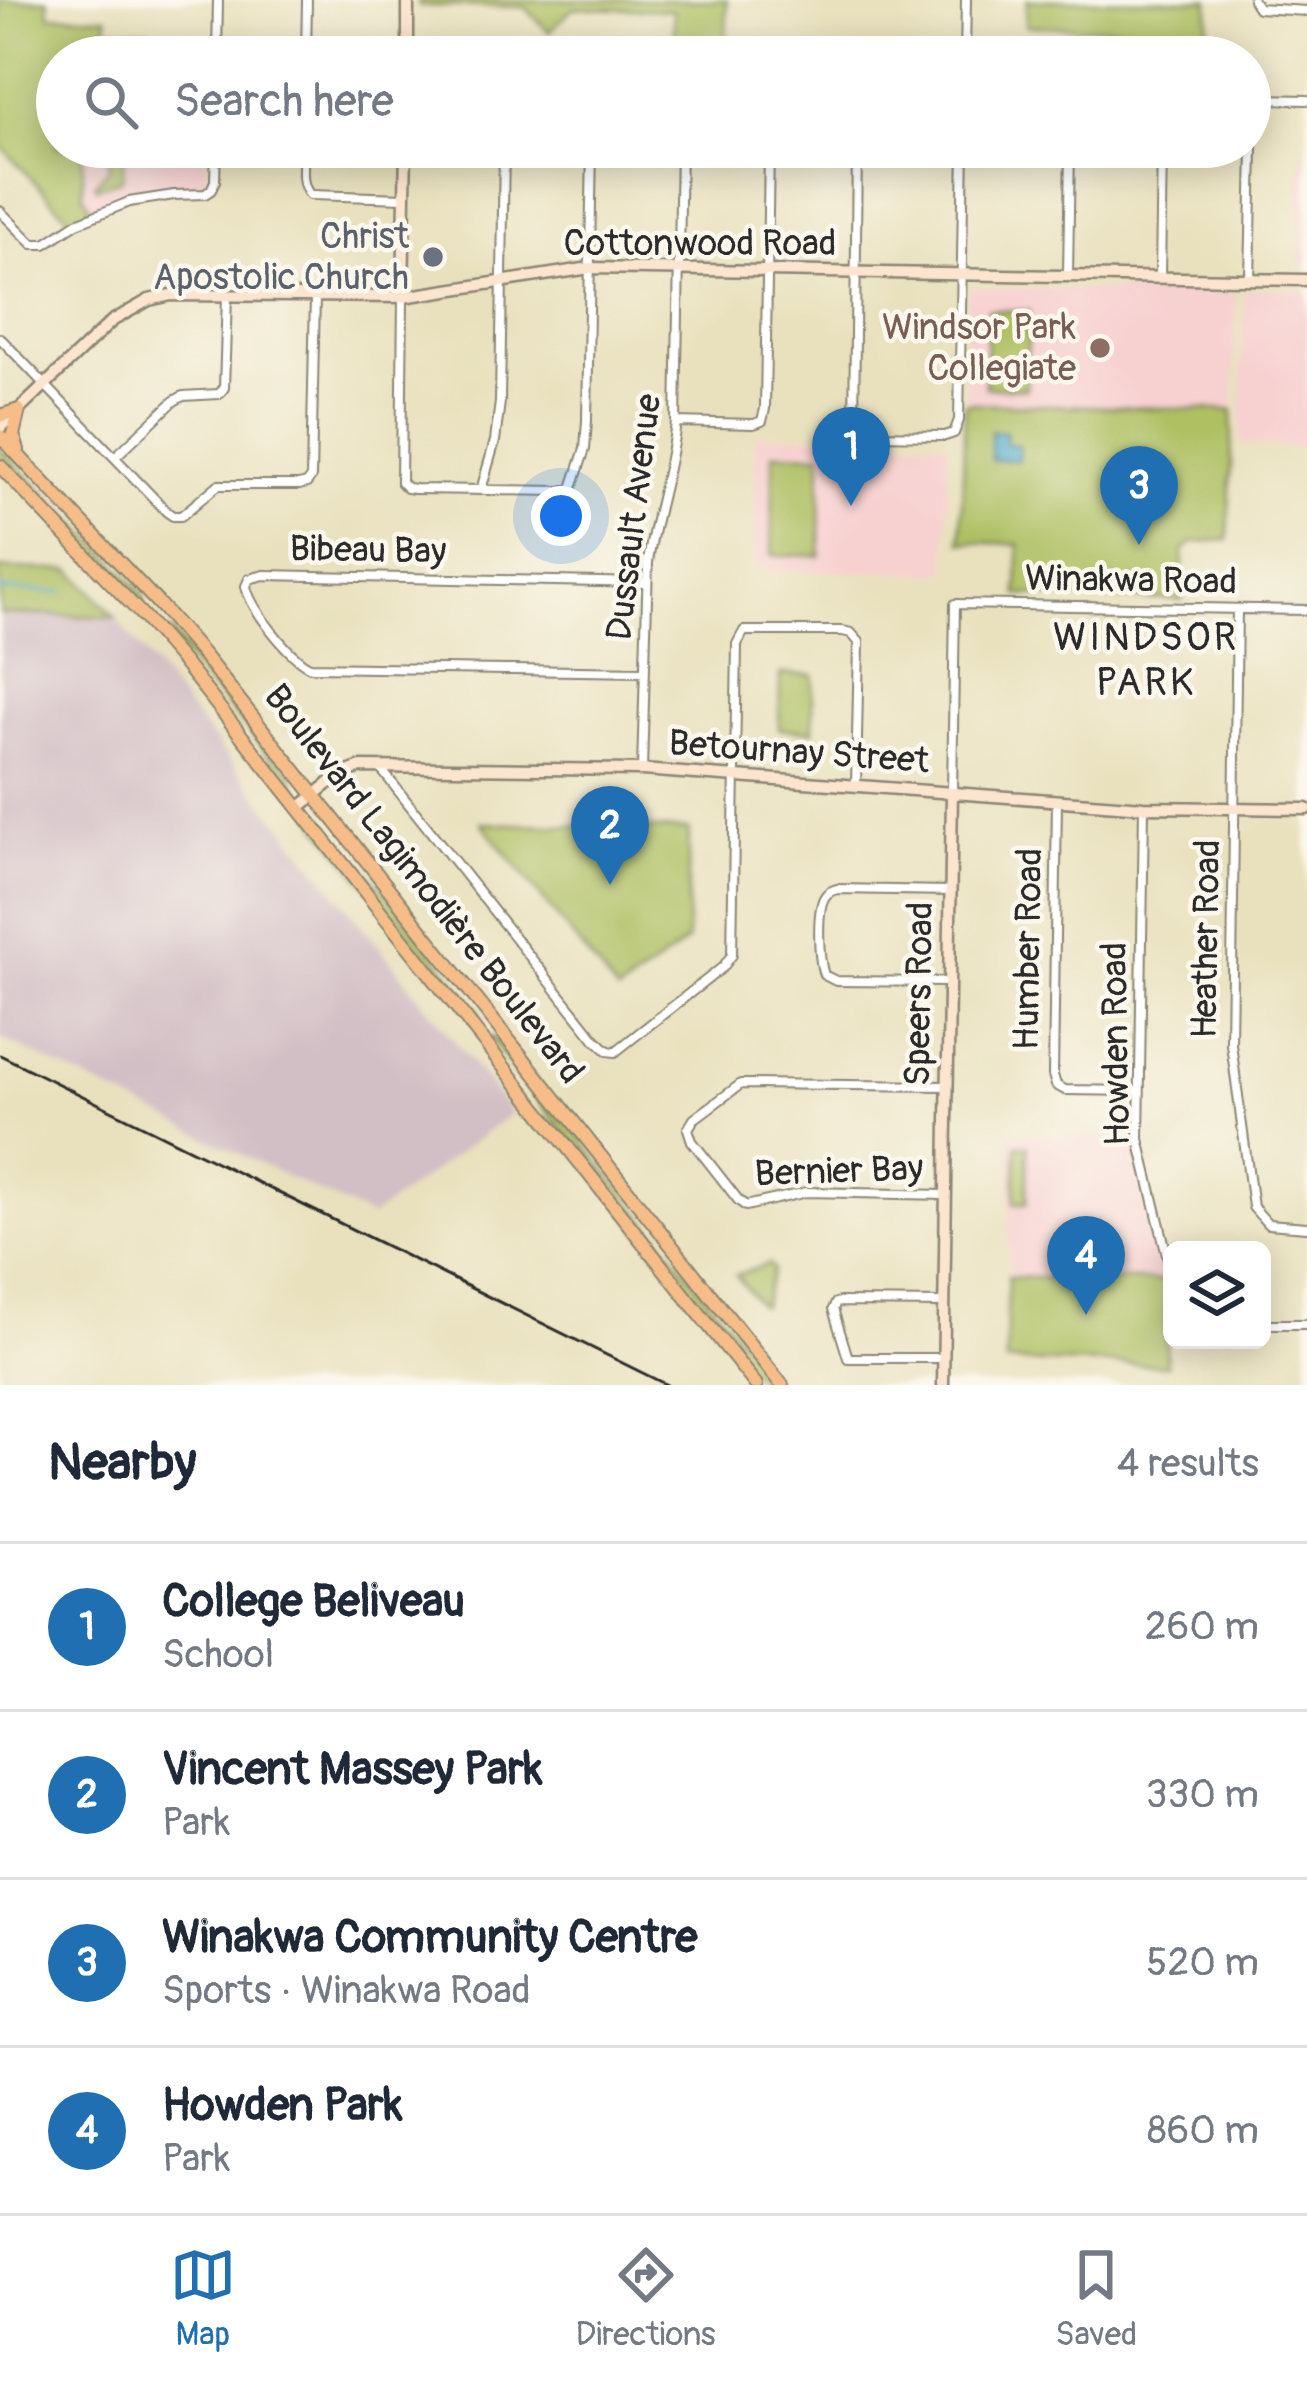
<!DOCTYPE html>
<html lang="en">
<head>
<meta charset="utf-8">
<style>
	body { margin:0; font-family:Pangolin,sans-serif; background:#f6f6f7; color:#1f2937 }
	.controls { position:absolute; right:36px; bottom:36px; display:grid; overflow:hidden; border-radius:18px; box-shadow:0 6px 30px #0003 }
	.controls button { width:108px; height:108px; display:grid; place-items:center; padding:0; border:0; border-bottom:3px solid #e0e1e3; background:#fff; color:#1f2937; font:60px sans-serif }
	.you { position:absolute; left:561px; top:516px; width:42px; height:42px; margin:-30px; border:9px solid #fff; border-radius:50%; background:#1a73e8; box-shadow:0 0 0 18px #1a73e833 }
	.badge { display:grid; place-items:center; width:78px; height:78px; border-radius:50%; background:#1f6fb2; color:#fff; font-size:39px; font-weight:700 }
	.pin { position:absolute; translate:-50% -99px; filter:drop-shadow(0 3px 6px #0008) }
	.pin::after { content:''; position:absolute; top:63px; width:42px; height:36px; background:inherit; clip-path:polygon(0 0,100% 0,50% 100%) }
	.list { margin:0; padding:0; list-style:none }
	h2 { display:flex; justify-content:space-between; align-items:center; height:156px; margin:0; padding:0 48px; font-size:51px }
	h2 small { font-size:39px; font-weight:400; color:#747a83 }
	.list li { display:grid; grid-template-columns:78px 1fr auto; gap:36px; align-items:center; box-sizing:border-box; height:168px; padding:0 48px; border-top:3px solid #e0e1e3 }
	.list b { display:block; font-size:45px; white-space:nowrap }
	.list p { margin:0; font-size:39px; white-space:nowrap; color:#747a83 }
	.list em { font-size:39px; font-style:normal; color:#747a83 }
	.icon { flex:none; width:66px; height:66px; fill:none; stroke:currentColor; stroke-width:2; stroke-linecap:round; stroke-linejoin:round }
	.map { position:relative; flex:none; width:1307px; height:1385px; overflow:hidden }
	.search { position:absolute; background:#fff; box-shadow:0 6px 30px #0003; left:36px; right:36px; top:36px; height:132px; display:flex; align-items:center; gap:30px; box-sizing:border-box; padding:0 42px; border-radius:66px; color:#747a83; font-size:45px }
	.sheet { height:828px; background:#fff }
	nav { display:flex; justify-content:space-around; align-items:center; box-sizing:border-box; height:168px; border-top:3px solid #e0e1e3; background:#fff; font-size:33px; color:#747a83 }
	nav a { display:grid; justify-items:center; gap:6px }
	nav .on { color:#1f6fb2 }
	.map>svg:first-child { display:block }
	.built { fill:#f7d0d0 }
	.industrial { fill:#d2bec5 }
	.green { fill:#afc063; stroke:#6d7647; stroke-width:3 }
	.water { fill:#46a8c6; stroke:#386a78; stroke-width:3 }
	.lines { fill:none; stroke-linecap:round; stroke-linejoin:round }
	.stream { stroke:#46a8c6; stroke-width:3 }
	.street-casing { stroke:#8a8674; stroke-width:12 }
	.secondary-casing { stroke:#8a8674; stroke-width:15 }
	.primary-casing { stroke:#8a8674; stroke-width:16 }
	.street { stroke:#fff; stroke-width:8 }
	.secondary { stroke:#fce5cf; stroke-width:10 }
	.primary { stroke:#f7bd88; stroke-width:12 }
	.rail { stroke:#2b2b2b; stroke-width:3 }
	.worship-dot { fill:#6b7280; stroke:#fbf7ec; stroke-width:4.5 }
	.education-dot { fill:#8d6e63; stroke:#fbf7ec; stroke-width:4.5 }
	.labels { text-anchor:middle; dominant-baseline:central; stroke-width:9; stroke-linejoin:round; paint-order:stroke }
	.worship-label { font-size:36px; fill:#5b616d; stroke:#fbf7ec; text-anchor:end }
	.street-label { font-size:36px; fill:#2b2b2b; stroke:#fbf7ec }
	.education-label { font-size:36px; fill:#785e54; stroke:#fbf7ec; text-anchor:end }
	.neighbourhood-label { font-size:39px; letter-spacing:3px; fill:#2b2b2b; stroke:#fbf7ec }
</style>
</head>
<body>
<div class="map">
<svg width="1307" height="1385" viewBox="0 0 1307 1385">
	<rect width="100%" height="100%" fill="#fbf7ec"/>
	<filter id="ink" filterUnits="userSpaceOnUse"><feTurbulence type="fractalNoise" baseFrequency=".00833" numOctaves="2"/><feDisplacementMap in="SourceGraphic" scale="24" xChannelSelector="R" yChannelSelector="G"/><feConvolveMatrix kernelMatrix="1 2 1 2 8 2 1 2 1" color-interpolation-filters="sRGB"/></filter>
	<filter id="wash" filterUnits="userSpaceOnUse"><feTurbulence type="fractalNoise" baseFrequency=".004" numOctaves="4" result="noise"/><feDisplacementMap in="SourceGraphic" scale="48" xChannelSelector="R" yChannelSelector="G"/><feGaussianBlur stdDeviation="2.7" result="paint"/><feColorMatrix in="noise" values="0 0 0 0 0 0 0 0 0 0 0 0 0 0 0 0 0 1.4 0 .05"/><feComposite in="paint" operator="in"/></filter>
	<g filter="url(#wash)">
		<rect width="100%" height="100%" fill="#e9e1be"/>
		<!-- built -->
		<path class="built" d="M84,46L209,49V57H84Z
			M83,147H207V173L200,186L145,193L92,212L83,194Z
			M1307,154V265H1300L1301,162Z
			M968,288L1236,293L1233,410L965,403Z
			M1244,289L1307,290V446L1240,444Z
			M755,435L948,442L946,573L755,569Z
			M1011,1134L1131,1137L1165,1281L1008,1277Z"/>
		<!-- industrial -->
		<path class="industrial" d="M0,614L115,617L512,1113L371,1217L0,1038Z"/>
		<!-- green -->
		<path class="green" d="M0,0H48L49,15L107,17V29L149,31L150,48L129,47V57H111L110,47L85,46L84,57H57V147H83V194L92,212L72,221L0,145Z
			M419,0H727L726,48L691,47L681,56L675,51L673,10L573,8L549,32L525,7L419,6Z
			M1027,0H1209V30L1026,26Z
			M110,147H125L122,179L97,188L95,184L109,168Z
			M988,310L1029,311L1026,389L985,387Z
			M965,403L1233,410L1228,540L1193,542L1183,551L1182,600L1018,595L1019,544L961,542Z
			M0,448L107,554L143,595V603L139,604L7,466L0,456Z
			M773,453L821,454L820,556L772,555Z
			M0,569L71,570L115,617L0,614Z
			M170,632L216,679L292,773L297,790L294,789L247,729L166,635Z
			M780,674L813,675V731L779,729Z
			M313,808L382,888L479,1011L481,1025L318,825L312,812Z
			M482,823L689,830L687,941L618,993Z
			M492,1037L499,1041L559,1111L776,1385H762L489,1038Z
			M1017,1145H1028L1027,1203H1015Z
			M769,1264L773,1269L763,1304L760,1306L736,1275Z
			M1008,1277L1165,1281L1167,1365L1006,1362Z"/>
		<!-- water -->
		<path class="water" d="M991,431L1006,432V444L1019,445L1018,460H991Z"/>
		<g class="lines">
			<!-- stream -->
			<path class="stream" d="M0,590L63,592"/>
		</g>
	</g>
	<g filter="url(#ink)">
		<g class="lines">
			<defs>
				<path id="street" d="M1253,0L1258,8L1307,11
					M409,50L492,53L501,57
					M217,57L218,0
					M306,57L307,0
					M598,57L606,54L676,57
					M779,57H814
					M965,57L966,0
					M304,147C304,163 299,183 310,195L405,198
					M857,147L854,427L860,433L868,435L945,436L954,433L959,420L964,147
					M0,211L33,244H45L77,223L129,202L174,195L205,194L211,190L215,181L216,147
					M1068,275L1070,147
					M1160,278L1162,147
					M1250,279L1254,107L1263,99L1307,100
					M403,297L401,482L407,488L415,489L561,491L572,488L585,449L587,420L592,147
					M0,338L167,512L173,516H181L218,485H299L307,483L311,477L315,297
					M676,422L754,424L762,421L765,409L769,147
					M115,457L174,401L183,396L219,394L224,388L227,296
					M481,490L495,441L500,402L504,147
					M1237,609L1231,1044L1253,1207L1268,1224L1307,1227
					M644,672L310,667C290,658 250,608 246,586L249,579L264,575L646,583
					M381,769L596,1040L608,1051L615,1052L723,967L732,955L737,644L744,631H843L851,633L859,642L856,786
					M642,770L648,563C654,515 671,470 676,422L681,147
					M952,793L955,604L1307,610
					M1057,801L1053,1075L1056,1085L1065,1090L1139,1091
					M1144,808L1139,1139L1172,1276
					M950,982L836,981L824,975C819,961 815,905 827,894C830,891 834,890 837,889L951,891
					M946,1195L807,1192L746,1206L739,1201L692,1141L688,1129L694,1119L741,1084L947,1086
					M1172,1303V1308
					M1262,1324H1307
					M944,1358H848L833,1309L836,1303L840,1302L944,1303"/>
				<path id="secondary" d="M408,0V57
					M403,297L406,147
					M0,428L112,321L149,300L171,295L403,297L590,268L1307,280
					M299,808L339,775L361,767L642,770L1144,807L1307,809
					M943,1385L952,793"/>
				<path id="primary" d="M0,416L19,410
					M0,436L157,602L205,657L782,1385
					M18,450L13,435L19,410
					M0,466L143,616L183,662L756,1385"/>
			</defs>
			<!-- street casing -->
			<use href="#street" class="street-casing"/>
			<!-- secondary casing -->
			<use href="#secondary" class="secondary-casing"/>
			<!-- primary casing -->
			<use href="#primary" class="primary-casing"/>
			<!-- street -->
			<use href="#street" class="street"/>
			<!-- secondary -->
			<use href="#secondary" class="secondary"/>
			<!-- primary -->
			<use href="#primary" class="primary"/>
			<!-- rail -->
			<path class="rail" d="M0,1055L667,1385"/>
		</g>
	</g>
	<!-- markers -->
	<circle class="worship-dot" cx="433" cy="257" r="12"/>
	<circle class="education-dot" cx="1100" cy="348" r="12"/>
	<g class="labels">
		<!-- worship labels -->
		<g class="worship-label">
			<text x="409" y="236">Christ<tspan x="409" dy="41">Apostolic Church</tspan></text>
		</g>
		<!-- street labels -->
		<g class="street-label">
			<text x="700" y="243">Cottonwood Road</text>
			<text transform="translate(634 517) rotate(-83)">Dussault Avenue</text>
			<text transform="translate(368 550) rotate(1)">Bibeau Bay</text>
			<text transform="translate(1131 580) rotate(1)">Winakwa Road</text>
			<text transform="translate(799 752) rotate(4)">Betournay Street</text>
			<text transform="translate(424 884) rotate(52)">Boulevard Lagimodière Boulevard</text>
			<text transform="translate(1206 939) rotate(-89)">Heather Road</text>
			<text transform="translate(1028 949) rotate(-89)">Humber Road</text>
			<text transform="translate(919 994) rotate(-89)">Speers Road</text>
			<text transform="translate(1116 1044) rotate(-91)">Howden Road</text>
			<text transform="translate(839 1171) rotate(-2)">Bernier Bay</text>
		</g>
		<!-- education labels -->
		<g class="education-label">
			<text x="1076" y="327">Windsor Park<tspan x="1076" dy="41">Collegiate</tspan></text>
		</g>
		<!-- neighbourhood labels -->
		<g class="neighbourhood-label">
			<text x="1146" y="637">WINDSOR<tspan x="1146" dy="45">PARK</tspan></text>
		</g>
	</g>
</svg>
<div class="controls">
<button><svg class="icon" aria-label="layers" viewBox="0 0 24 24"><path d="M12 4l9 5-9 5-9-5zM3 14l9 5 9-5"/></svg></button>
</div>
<div class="you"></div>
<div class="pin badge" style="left:851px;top:506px">1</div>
<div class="pin badge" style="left:610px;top:885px">2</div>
<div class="pin badge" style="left:1139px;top:545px">3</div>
<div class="pin badge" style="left:1086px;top:1315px">4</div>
<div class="search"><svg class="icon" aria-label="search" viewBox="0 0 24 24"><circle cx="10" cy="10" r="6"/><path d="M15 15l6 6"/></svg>Search here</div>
</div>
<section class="sheet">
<h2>Nearby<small>4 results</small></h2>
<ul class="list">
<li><span class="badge">1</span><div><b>College Beliveau</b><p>School</p></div><em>260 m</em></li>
<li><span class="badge">2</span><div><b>Vincent Massey Park</b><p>Park</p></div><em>330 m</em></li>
<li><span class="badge">3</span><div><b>Winakwa Community Centre</b><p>Sports · Winakwa Road</p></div><em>520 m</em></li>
<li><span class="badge">4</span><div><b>Howden Park</b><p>Park</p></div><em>860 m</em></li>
</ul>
</section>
<nav>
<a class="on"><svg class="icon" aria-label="map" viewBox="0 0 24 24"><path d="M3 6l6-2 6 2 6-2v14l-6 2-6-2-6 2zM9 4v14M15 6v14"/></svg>Map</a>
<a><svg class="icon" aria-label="directions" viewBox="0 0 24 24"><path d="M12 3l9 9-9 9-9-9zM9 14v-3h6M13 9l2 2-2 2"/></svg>Directions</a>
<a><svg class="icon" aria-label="saved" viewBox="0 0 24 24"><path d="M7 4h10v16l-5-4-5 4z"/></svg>Saved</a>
</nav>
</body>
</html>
